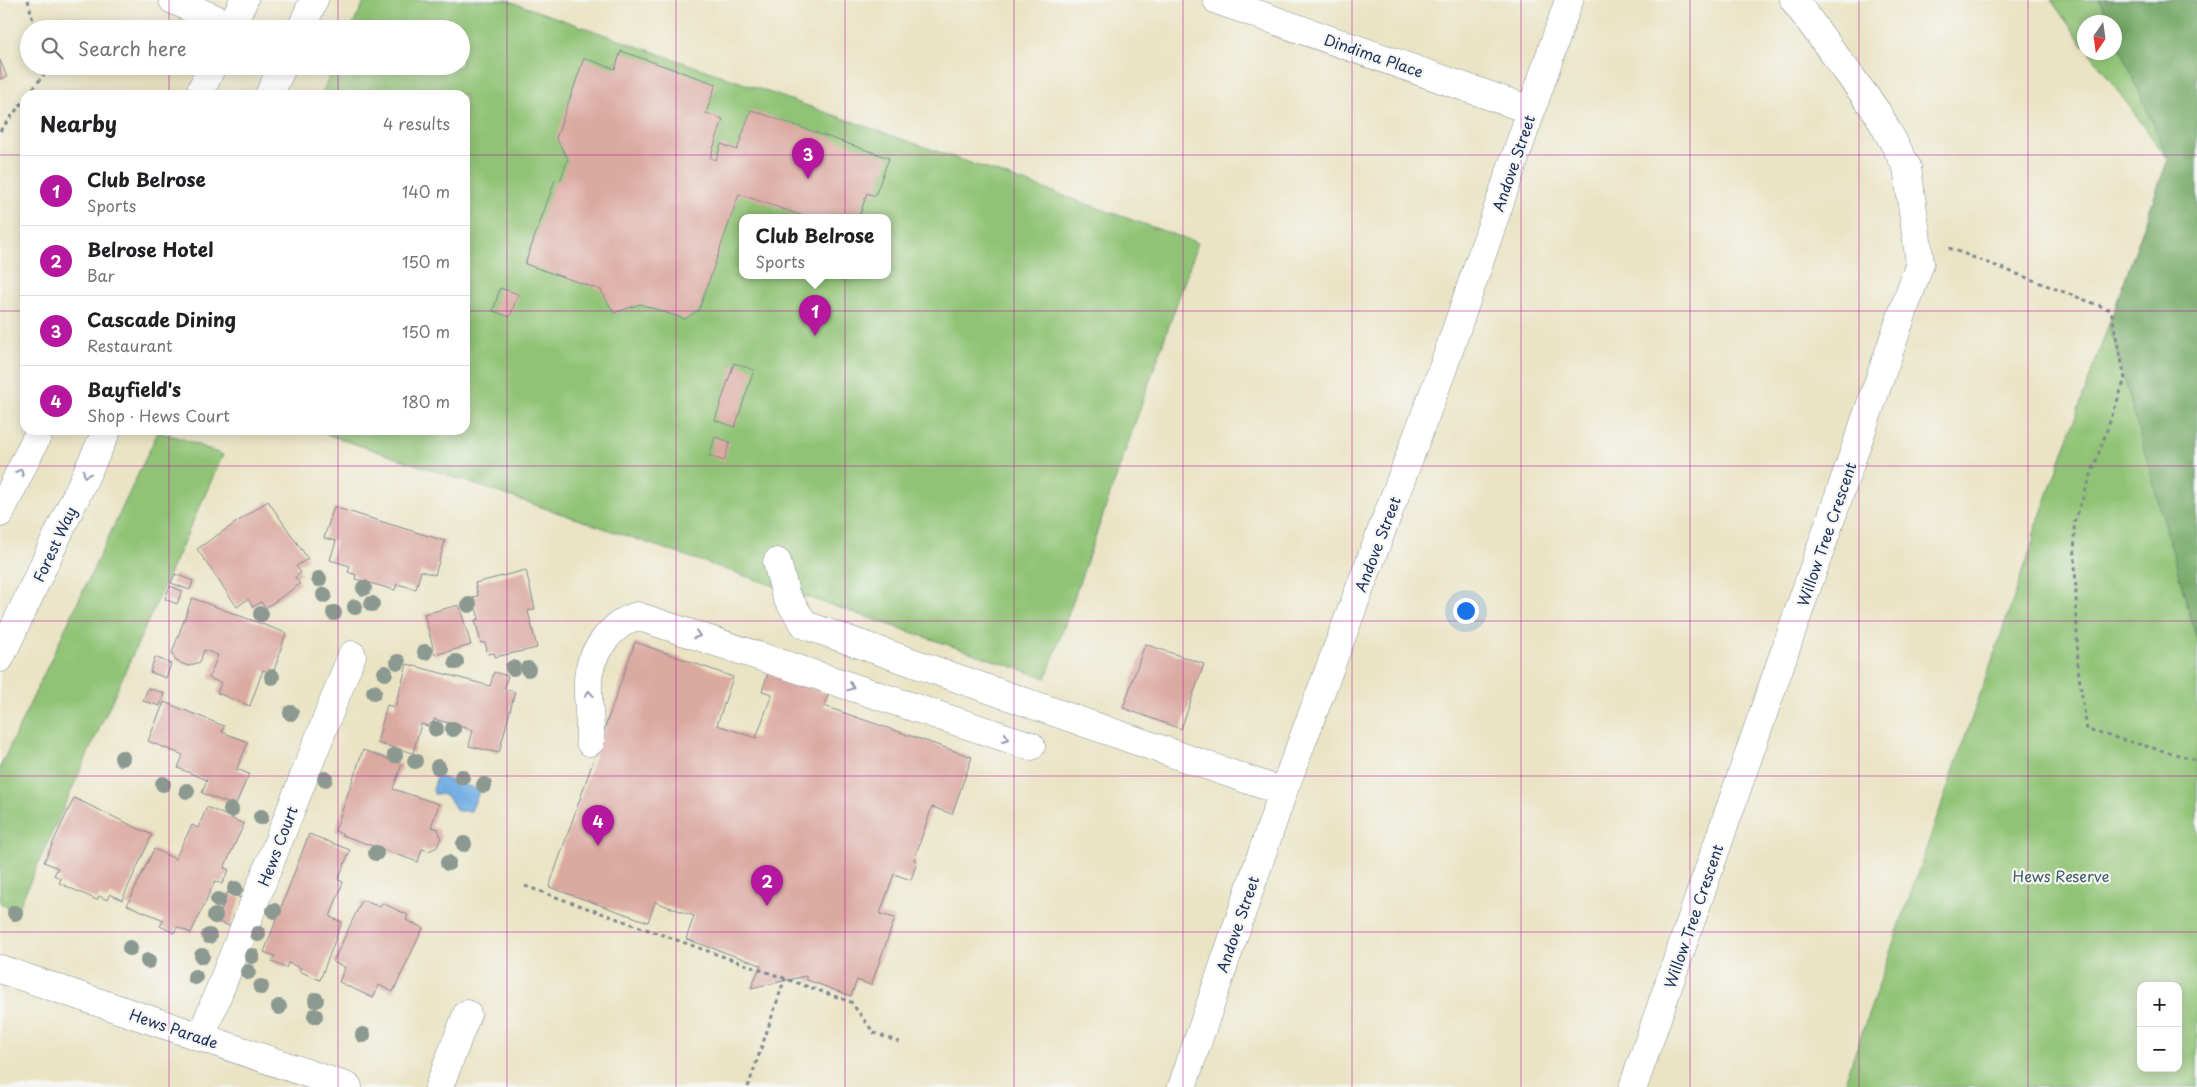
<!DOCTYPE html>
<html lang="en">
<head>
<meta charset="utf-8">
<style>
	body { margin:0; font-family:"Playpen Sans",sans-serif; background:#f6f6f6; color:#202124 }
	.controls { position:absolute; right:15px; bottom:15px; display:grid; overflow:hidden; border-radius:10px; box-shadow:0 2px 12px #0003 }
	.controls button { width:45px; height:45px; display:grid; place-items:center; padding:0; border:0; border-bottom:1px solid #e0e0e0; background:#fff; color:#202124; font:25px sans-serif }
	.compass { position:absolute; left:2077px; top:15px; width:45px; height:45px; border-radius:50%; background:#fff; box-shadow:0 2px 12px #0003; rotate:193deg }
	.you { position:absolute; left:1465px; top:610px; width:18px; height:18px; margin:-12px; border:4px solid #fff; border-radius:50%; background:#1a73e8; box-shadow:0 0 0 8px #1a73e833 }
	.badge { display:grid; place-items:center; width:32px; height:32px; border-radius:50%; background:#b5179e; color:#fff; font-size:16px; font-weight:700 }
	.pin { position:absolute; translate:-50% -41px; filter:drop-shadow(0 1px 2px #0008) }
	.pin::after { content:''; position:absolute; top:26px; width:18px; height:15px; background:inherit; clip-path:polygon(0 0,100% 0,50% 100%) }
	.popup { position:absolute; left:739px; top:214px; width:152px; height:65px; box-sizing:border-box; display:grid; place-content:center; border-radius:10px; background:#fff; filter:drop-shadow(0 1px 4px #0005); font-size:16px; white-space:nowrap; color:#757577 }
	.popup b { font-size:19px; color:#202124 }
	.popup::after { content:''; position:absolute; left:50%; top:100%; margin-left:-10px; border:10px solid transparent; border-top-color:#fff }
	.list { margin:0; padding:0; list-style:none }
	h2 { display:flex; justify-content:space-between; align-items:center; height:65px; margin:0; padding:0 20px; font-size:21px }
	h2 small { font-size:16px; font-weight:400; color:#757577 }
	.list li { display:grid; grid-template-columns:32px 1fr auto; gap:15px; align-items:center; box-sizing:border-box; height:70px; padding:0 20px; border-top:1px solid #e0e0e0 }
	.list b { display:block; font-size:19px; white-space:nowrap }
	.list p { margin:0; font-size:16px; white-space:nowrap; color:#757577 }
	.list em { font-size:16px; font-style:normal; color:#757577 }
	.icon { flex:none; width:28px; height:28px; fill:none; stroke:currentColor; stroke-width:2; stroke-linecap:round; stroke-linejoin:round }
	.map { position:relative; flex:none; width:2197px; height:1087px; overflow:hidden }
	.search { position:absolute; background:#fff; box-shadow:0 2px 12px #0003; left:20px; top:20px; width:450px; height:55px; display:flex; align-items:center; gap:12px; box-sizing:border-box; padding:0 18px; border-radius:28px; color:#757577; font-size:19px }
	.panel { position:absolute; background:#fff; box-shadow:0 2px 12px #0003; left:20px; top:90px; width:450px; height:345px; border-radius:15px }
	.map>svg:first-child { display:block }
	.green { fill:#90c374; stroke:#567969; fill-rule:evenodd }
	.forest { fill:#74a966; stroke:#486c62 }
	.water { fill:#72ade3; stroke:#466ea0 }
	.building { fill:#daa9a0 }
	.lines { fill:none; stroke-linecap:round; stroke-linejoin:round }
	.minor-casing { stroke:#828a92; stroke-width:29 }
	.major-casing { stroke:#828a92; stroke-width:29 }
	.path { stroke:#828a92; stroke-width:3; stroke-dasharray:4 4; stroke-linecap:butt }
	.minor { stroke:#fff; stroke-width:28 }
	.major { stroke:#fff; stroke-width:28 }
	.tree { fill:#8b9990 }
	.oneway { stroke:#8d97ae }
	.grid { fill:none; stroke:#b5179e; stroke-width:1; stroke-opacity:0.55 }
	.labels { text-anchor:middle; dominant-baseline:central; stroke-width:4.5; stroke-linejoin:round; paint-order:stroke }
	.street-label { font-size:15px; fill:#1b2f5e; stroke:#f6f6f2 }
	.park-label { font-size:15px; fill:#3e5b65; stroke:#f6f6f2 }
</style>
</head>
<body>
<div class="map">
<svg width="2197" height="1087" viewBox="0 0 2197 1087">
	<rect width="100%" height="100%" fill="#f6f6f2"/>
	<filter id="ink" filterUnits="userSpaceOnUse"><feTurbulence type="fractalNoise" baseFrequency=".02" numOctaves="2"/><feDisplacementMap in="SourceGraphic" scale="10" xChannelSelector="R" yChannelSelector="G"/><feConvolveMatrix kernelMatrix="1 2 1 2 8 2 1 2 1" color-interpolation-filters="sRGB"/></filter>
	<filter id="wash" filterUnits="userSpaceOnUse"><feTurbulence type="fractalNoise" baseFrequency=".0096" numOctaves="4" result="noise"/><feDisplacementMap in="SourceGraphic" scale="20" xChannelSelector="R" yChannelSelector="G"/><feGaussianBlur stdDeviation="1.12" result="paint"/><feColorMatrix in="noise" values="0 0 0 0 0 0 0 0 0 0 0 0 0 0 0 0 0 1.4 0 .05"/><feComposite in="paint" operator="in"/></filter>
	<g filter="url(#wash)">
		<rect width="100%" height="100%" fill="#eae4c5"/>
		<!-- green -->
		<path class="green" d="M365,0H506L1198,243L1046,678L314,430H465V95H321L334,66H461V29H351ZM742,217H888V275H742Z
			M2051,0H2197L2183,590L2197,640V1087H1843L2035,537L2033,536L2168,159L2090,53L2114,52V22H2084V46ZM2141,986H2178V1068H2141Z
			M158,432L183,439L223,455L16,913L0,903V767Z"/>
		<!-- forest -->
		<path class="forest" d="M2099,0H2197V640L2109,324L2168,159L2115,35L2114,22H2109Z"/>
		<!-- water -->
		<path class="water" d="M437,776L480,790L471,811H457C451,800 447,793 434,794L433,790Z"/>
		<g id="blocks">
			<!-- building -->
			<path class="building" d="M621,51L716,84L706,113L723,119L710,158L716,160L721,144L737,150L751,110L889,158L875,196L867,193L859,217H806L739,194L699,310L685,319L640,304L614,313L601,290L525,264L555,180L560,181L568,159L556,138L584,58L615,69Z
				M0,60L7,77L0,79Z
				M500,288L518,294L510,317L493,311Z
				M734,363L754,370L735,427L715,420Z
				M715,437L730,442L724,461L709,456Z
				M268,501L308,559L296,566L301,573L295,577L300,584L283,596L265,608L261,602L253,607L248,599L237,607L197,549Z
				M334,507L445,541L435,575L421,571L416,589L397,584L395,590L355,579L356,575L348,572L350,566L330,560L336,541L324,538Z
				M526,570L535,609L528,611L537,648L495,657L494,653L488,654L485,643H481L475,620L479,619L473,597L478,596L475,583Z
				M175,574L193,581L190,590L171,583Z
				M170,586L182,591L177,604L165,599Z
				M192,598L286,633L273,674L263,670L250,706L217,693L221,683L209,678L218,655L204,650L200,662L188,666L176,661L172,653Z
				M459,605L471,645L435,655L424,614Z
				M635,642L733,677L717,725L756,738L772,694L762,691L768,673L828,694L824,706L972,757L952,814L932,807L914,860L917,861L911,880L894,874L880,914L895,918L871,985L857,980L851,996L807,980L806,976L751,988L761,965L686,939L694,916L655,902L648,922L549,887Z
				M1145,644L1204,664L1181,729L1123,708Z
				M155,657L171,664L166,678L150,672Z
				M407,664L490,686L494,672L508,676L504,689L515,692L499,753L469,746L473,730L434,719L432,727L421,724L413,753L377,743L387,705L395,707Z
				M148,688L164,693L160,706L143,701Z
				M164,702L224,726L222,732L248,742L237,769L249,774L235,806L202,793L207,780L178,768L183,755L148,741Z
				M363,750L402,764L393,789L439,804L431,827L438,829L441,838L437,847L429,851L422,849L418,862L342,835V834L335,831Z
				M74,798L152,835L122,900L110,894L107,900L99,896L97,900L59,883L61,879L54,875L58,868L44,862Z
				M207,807L244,824L224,868L229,870L222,884L215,881L191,933L177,927L174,933L160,926L164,920L127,905L154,849L175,859L192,825L198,828Z
				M309,834L350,850L338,880L343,882L330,917L342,922L320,980L299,971L301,968L288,963L286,968L272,962L275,956L264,952Z
				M227,893L241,898L230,926L217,922Z
				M362,900L380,907L382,903L408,915L406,920L423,928L393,992L379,985L373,998L339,982L345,967L333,962Z"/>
		</g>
	</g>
	<g filter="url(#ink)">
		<use href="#blocks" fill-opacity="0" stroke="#828a92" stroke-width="1"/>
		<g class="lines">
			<defs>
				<path id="minor" d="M173,0L238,29
					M1217,0L1530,110
					M777,562L786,596L805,625L1283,792
					M590,742C591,721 587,701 588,680C589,654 612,623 637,616L1031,746
					M0,969L348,1087
					M201,1037L352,655
					M439,1087L467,1014
					M1182,1087L1283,792L1443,368L1569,0
					M1633,1087L1920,263L1907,167L1877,112L1794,0"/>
				<path id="major" d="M230,29L244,0
					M301,29L314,0
					M199,95L212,66
					M269,95L283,66
					M0,513L40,430
					M0,658L107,430"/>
			</defs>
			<!-- minor casing -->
			<use href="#minor" class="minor-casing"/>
			<!-- major casing -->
			<use href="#major" class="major-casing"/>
			<!-- path -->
			<path class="path" d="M28,0L35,29
				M28,95L46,72L45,66
				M0,131L25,99
				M1949,248L2111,310L2125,379L2074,523L2078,669L2087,730L2197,760
				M525,886L851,1002L874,1033L902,1043
				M748,1087L785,978"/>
			<!-- minor -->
			<use href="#minor" class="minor"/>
			<!-- major -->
			<use href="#major" class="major"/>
		</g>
		<!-- trees -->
		<g class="tree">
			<circle cx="319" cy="579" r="8"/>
			<circle cx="364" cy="588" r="8"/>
			<circle cx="324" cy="595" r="8"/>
			<circle cx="372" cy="604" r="8"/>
			<circle cx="469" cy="605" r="8"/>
			<circle cx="355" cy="607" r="8"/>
			<circle cx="334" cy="613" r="8"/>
			<circle cx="261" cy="614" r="8"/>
			<circle cx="425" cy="652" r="8"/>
			<circle cx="398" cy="662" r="8"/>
			<circle cx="456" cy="662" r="8"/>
			<circle cx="513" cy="668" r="8"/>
			<circle cx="528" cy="669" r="8"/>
			<circle cx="385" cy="673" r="8"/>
			<circle cx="272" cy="677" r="8"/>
			<circle cx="374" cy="692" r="8"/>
			<circle cx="291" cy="713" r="8"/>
			<circle cx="436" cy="729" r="8"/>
			<circle cx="453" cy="729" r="8"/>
			<circle cx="395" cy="755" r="8"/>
			<circle cx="122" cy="758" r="8"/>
			<circle cx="415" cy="761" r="8"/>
			<circle cx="438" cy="767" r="8"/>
			<circle cx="462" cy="777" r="8"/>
			<circle cx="325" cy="779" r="8"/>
			<circle cx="163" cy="784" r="8"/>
			<circle cx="484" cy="785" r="8"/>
			<circle cx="187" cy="791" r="8"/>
			<circle cx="231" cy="810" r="8"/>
			<circle cx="261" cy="817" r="8"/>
			<circle cx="464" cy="844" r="8"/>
			<circle cx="376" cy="853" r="8"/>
			<circle cx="448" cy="863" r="8"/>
			<circle cx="235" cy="889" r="8"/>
			<circle cx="218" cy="900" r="8"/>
			<circle cx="274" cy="911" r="8"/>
			<circle cx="15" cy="913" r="8"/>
			<circle cx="215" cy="916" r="8"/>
			<circle cx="258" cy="934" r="8"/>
			<circle cx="209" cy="936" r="8"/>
			<circle cx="130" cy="948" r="8"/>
			<circle cx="202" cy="956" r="8"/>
			<circle cx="252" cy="956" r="8"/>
			<circle cx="148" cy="961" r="8"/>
			<circle cx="248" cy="972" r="8"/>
			<circle cx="195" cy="977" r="8"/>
			<circle cx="261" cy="987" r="8"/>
			<circle cx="316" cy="1000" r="8"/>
			<circle cx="279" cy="1007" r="8"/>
			<circle cx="315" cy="1016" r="8"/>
			<circle cx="363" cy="1035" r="8"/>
		</g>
		<!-- one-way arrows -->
		<defs><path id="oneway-chevron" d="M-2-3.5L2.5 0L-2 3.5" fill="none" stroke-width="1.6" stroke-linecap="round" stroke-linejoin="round" transform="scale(1.25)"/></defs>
		<g class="oneway">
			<use href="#oneway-chevron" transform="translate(20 472) rotate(-64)"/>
			<use href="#oneway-chevron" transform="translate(86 474) rotate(115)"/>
			<use href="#oneway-chevron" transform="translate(697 635) rotate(18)"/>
			<use href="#oneway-chevron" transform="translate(851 687) rotate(18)"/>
			<use href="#oneway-chevron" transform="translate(589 694) rotate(-94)"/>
			<use href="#oneway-chevron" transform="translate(1006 738) rotate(18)"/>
		</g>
	</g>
	<!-- grid -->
	<path class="grid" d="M169,0V29M338,0V29M507,0V1087M676,0V1087M845,0V1087M1014,0V1087M1183,0V1087M1352,0V1087M1521,0V1087M1690,0V1087M1859,0V1087M2028,0V1087M169,66V95M338,66V95M0,155H25M465,155H2197M0,311H25M465,311H2197M169,430V1087M338,430V1087M0,466H2197M0,621H2197M0,776H2197M0,932H2197"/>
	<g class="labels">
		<!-- street labels -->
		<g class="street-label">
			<text transform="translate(1374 55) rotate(19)">Dindima Place</text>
			<text transform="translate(1513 163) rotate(-71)">Andove Street</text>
			<text transform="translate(1826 534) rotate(-71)">Willow Tree Crescent</text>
			<text transform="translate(54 544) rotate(-65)">Forest Way</text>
			<text transform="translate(1377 544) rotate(-69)">Andove Street</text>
			<text transform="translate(277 846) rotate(-69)">Hews Court</text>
			<text transform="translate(1693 916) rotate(-71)">Willow Tree Crescent</text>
			<text transform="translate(1237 924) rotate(-71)">Andove Street</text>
			<text transform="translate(174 1028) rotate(19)">Hews Parade</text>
		</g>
		<!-- park labels -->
		<g class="park-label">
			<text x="2061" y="875">Hews Reserve</text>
		</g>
	</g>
</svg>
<div class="controls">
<button>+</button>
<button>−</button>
</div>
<svg class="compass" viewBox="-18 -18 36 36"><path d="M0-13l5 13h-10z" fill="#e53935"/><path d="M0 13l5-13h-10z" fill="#757577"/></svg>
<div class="you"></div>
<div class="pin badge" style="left:815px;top:336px">1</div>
<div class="popup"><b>Club Belrose</b>Sports</div>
<div class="pin badge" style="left:767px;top:906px">2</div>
<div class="pin badge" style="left:808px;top:179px">3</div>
<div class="pin badge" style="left:598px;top:846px">4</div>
<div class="search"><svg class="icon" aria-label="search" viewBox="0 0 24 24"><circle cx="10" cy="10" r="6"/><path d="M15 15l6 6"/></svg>Search here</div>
<section class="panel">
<h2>Nearby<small>4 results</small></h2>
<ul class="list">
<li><span class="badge">1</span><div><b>Club Belrose</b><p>Sports</p></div><em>140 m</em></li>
<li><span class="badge">2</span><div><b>Belrose Hotel</b><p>Bar</p></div><em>150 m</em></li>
<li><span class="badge">3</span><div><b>Cascade Dining</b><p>Restaurant</p></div><em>150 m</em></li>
<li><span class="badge">4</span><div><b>Bayfield's</b><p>Shop · Hews Court</p></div><em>180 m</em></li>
</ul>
</section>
</div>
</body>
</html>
